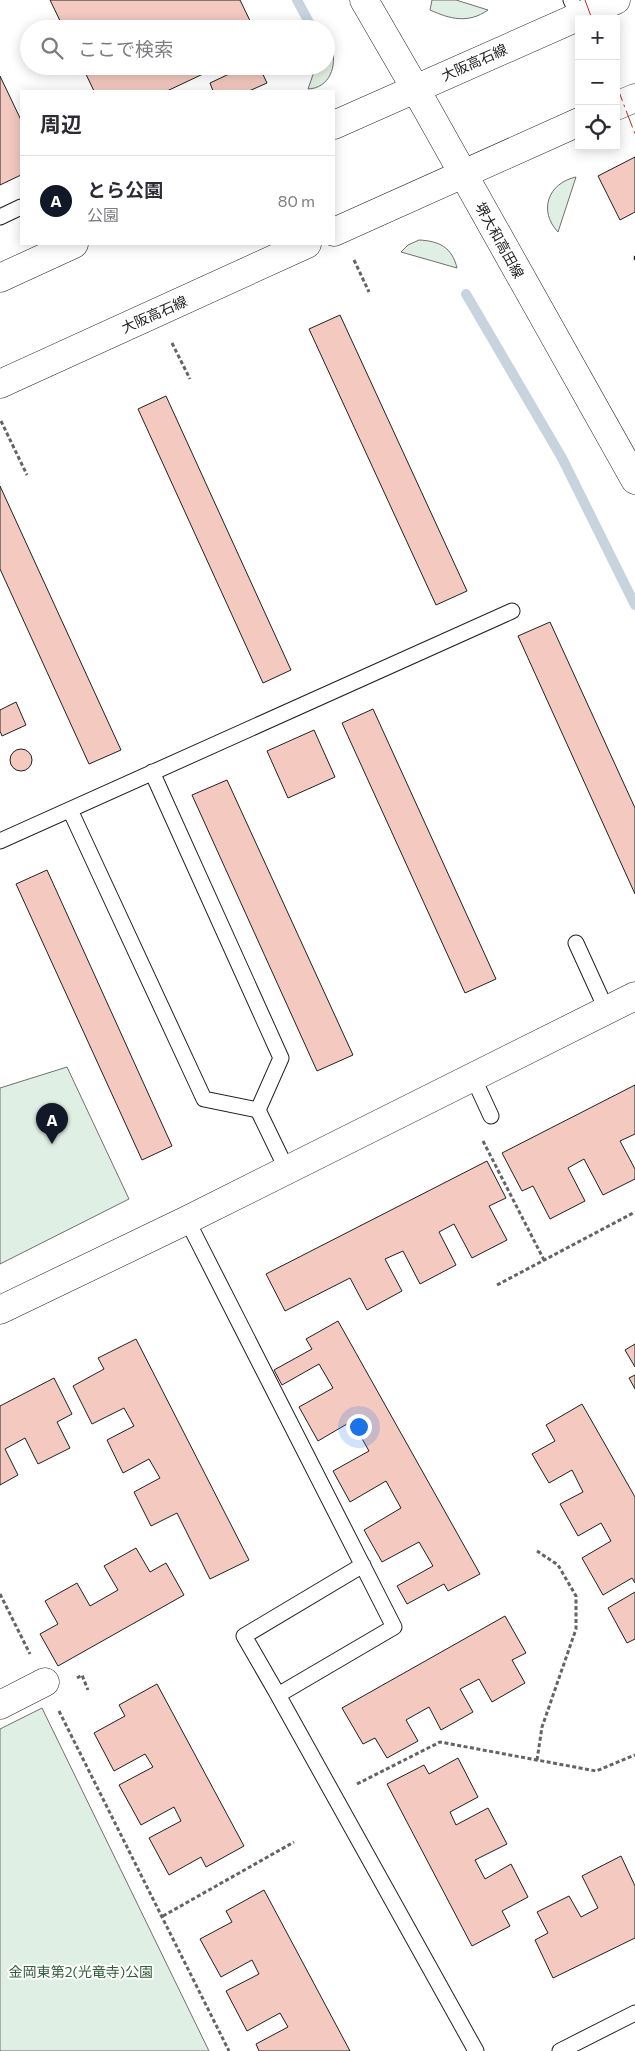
<!DOCTYPE html>
<html lang="ja">
<head>
<meta charset="utf-8">
<style>
	body { margin:0; font-family:Commissioner,"Noto Sans JP",sans-serif; background:#f2f2f3; color:#2b2b33 }
	.controls { position:absolute; right:15px; top:15px; display:grid; overflow:hidden; border-radius:0px; box-shadow:0 2px 12px #0003 }
	.controls button { width:45px; height:45px; display:grid; place-items:center; padding:0; border:0; border-bottom:1px solid #e1e1e2; background:#fff; color:#2b2b33; font:25px sans-serif }
	.you { position:absolute; left:358px; top:1426px; width:18px; height:18px; margin:-12px; border:4px solid #fff; border-radius:50%; background:#1a73e8; box-shadow:0 0 0 8px #1a73e833 }
	.badge { display:grid; place-items:center; width:32px; height:32px; border-radius:50%; background:#111827; color:#fff; font-size:16px; font-weight:700 }
	.pin { position:absolute; translate:-50% -41px; filter:drop-shadow(0 1px 2px #0008) }
	.pin::after { content:''; position:absolute; top:26px; width:18px; height:15px; background:inherit; clip-path:polygon(0 0,100% 0,50% 100%) }
	.list { margin:0; padding:0; list-style:none }
	h2 { display:flex; justify-content:space-between; align-items:center; height:65px; margin:0; padding:0 20px; font-size:21px }
	h2 small { font-size:16px; font-weight:400; color:#7c7c81 }
	.list li { display:grid; grid-template-columns:32px 1fr auto; gap:15px; align-items:center; box-sizing:border-box; height:90px; padding:0 20px; border-top:1px solid #e1e1e2 }
	.list b { display:block; font-size:19px; white-space:nowrap }
	.list p { margin:0; font-size:16px; white-space:nowrap; color:#7c7c81 }
	.list em { font-size:16px; font-style:normal; color:#7c7c81 }
	.icon { flex:none; width:28px; height:28px; fill:none; stroke:currentColor; stroke-width:2; stroke-linecap:round; stroke-linejoin:round }
	.map { position:relative; flex:none; width:635px; height:2051px; overflow:hidden }
	.search { position:absolute; background:#fff; box-shadow:0 2px 12px #0003; left:20px; top:20px; width:315px; height:55px; display:flex; align-items:center; gap:12px; box-sizing:border-box; padding:0 18px; border-radius:28px; color:#7c7c81; font-size:19px }
	.panel { position:absolute; background:#fff; box-shadow:0 2px 12px #0003; left:20px; top:90px; width:315px; height:155px; border-radius:0px }
	.map>svg:first-child { display:block }
	.green { fill:#e0efe3; stroke:#6f6f6f }
	.lines { fill:none; stroke-linecap:round; stroke-linejoin:round }
	.stream { stroke:#c7d3dd; stroke-width:10 }
	.building { fill:#f3c9c0; stroke:#222 }
	.lane-casing { stroke:#222; stroke-width:17 }
	.street-casing { stroke:#222; stroke-width:29 }
	.secondary-casing { stroke:#222; stroke-width:29 }
	.primary-casing { stroke:#222; stroke-width:29 }
	.path { stroke:#646464; stroke-width:3; stroke-dasharray:4 2.5; stroke-linecap:butt }
	.lane { stroke:#fff; stroke-width:15 }
	.street { stroke:#fff; stroke-width:28 }
	.secondary { stroke:#fff; stroke-width:28 }
	.primary { stroke:#fff; stroke-width:28 }
	.wall { stroke:#222; stroke-width:2.5 }
	.power { stroke:#c62828; stroke-width:1; stroke-dasharray:18 4 2.5 4; stroke-linecap:butt }
	.labels { text-anchor:middle; dominant-baseline:central; stroke-width:4; stroke-linejoin:round; paint-order:stroke }
	.street-label { font-size:14px; fill:#222; stroke:#fff }
	.park-label { font-size:14px; fill:#2f5e38; stroke:#fff }
</style>
</head>
<body>
<div class="map">
<svg width="635" height="2051" viewBox="0 0 635 2051">
	<rect width="100%" height="100%" fill="#fff"/>
	<!-- green -->
	<path class="green" d="M432,0H456L488,10C468,24 450,19 430,10Z
		M326,43L332,47C337,66 330,88 308,89L316,66H326Z
		M576,177L558,232C538,211 548,183 576,177Z
		M419,240C439,241 452,247 457,268L401,252L408,245Z
		M67,1067L129,1199L0,1264V1088Z
		M42,1708L209,2051H0V1729Z"/>
	<g class="lines">
		<!-- stream -->
		<path class="stream" d="M297,0L311,26
			M466,294L562,458L635,605"/>
	</g>
	<!-- building -->
	<path class="building" d="M50,0H240L254,29H64Z
		M82,66H220L167,91H94Z
		M246,66H259L267,83L249,91H213L210,83Z
		M0,76L21,120V175L0,185Z
		M635,157V212L620,220L598,176Z
		M340,315L467,591L436,605L309,329Z
		M166,396L291,670L263,683L138,409Z
		M0,486L121,750L89,764L0,569Z
		M550,622L635,808V894L518,636Z
		M16,702L26,725L2,736L0,731V710Z
		M373,709L496,979L465,993L342,723Z
		M314,730L335,777L288,798L267,751Z
		M10 760a11 11 0 1 1 22 0a11 11 0 1 1-22 0Z
		M227,780L353,1055L317,1071L192,795Z
		M47,870L172,1146L142,1160L16,884Z
		M635,1085V1134L620,1141L635,1169V1179L603,1195L584,1159L568,1168L585,1201L550,1219L533,1186L522,1191L502,1153Z
		M487,1161L506,1198L489,1206L507,1240L472,1258L454,1224L439,1232L456,1265L420,1284L403,1251L385,1259L402,1291L367,1310L350,1278L285,1311L266,1274Z
		M338,1321L480,1574L448,1591L444,1584L407,1604L397,1586L433,1566L419,1542L382,1562L364,1530L401,1508L386,1481L350,1502L333,1471L369,1451L352,1421L318,1441L299,1407L333,1388L319,1364L282,1385L274,1370L312,1349L306,1339Z
		M136,1339L249,1560L210,1579L177,1513L151,1526L134,1492L160,1478L149,1459L123,1473L107,1440L134,1426L124,1408L92,1424L73,1386L104,1369L98,1358Z
		M635,1344V1367L625,1350Z
		M635,1375V1389L629,1378Z
		M54,1378L72,1414L57,1422L70,1448L38,1464L25,1438L5,1449L18,1475L0,1485V1406Z
		M582,1404L635,1497V1583L632,1578L603,1595L582,1558L611,1541L601,1523L578,1536L560,1504L583,1492L572,1470L549,1483L532,1454L555,1441L546,1425Z
		M136,1548L150,1572L166,1563L184,1595L58,1666L40,1634L58,1624L45,1601L77,1583L90,1606L118,1590L104,1566Z
		M635,1592V1639L627,1643L608,1608Z
		M505,1616L526,1653L512,1660L525,1683L492,1702L479,1679L460,1689L473,1712L441,1730L429,1707L406,1720L418,1741L387,1758L375,1738L363,1744L342,1708Z
		M157,1684L244,1846L206,1867L201,1857L169,1875L149,1838L181,1821L174,1807L141,1825L119,1785L153,1767L145,1754L114,1771L94,1733L125,1716L119,1705Z
		M458,1758L478,1797L450,1812L456,1825L488,1808L507,1844L475,1860L485,1879L511,1864L528,1897L502,1911L510,1926L472,1946L387,1784L424,1765L429,1774Z
		M621,1856L635,1886V1938L553,1978L535,1940L548,1933L537,1912L569,1896L581,1917L598,1908L582,1876Z
		M264,1890L350,2051H259L256,2044L288,2027L280,2013L247,2031L226,1991L259,1974L252,1960L221,1977L200,1939L232,1922L226,1911Z"/>
	<g class="lines">
		<defs>
			<path id="lane" d="M571,0L579,17
				M0,217L21,207
				M70,810L204,1099L258,1110L281,1058L152,772
				M0,841L512,611
				M576,943L607,1011
				M473,1077L491,1116
				M258,1110L287,1170
				M187,1220L394,1627L278,1695L476,2051
				M278,1695L244,1636L363,1565
				M560,2051L635,2013"/>
			<path id="street" d="M0,1705L45,1682"/>
			<path id="secondary" d="M0,1310L187,1220L635,996"/>
			<path id="primary" d="M364,0L415,88L635,480
				M616,106L635,98
				M334,125L616,0
				M334,232L579,122
				M0,278L74,244
				M0,384L307,244"/>
		</defs>
		<!-- lane casing -->
		<use href="#lane" class="lane-casing"/>
		<!-- street casing -->
		<use href="#street" class="street-casing"/>
		<!-- secondary casing -->
		<use href="#secondary" class="secondary-casing"/>
		<!-- primary casing -->
		<use href="#primary" class="primary-casing"/>
		<!-- path -->
		<path class="path" d="M354,260L369,292
			M172,343L190,379
			M1,421L27,475
			M483,1141L544,1260
			M497,1285L635,1212
			M0,1594L30,1654
			M77,1678L82,1675L88,1690
			M59,1711L229,2051
			M537,1760L542,1727L576,1629V1596L558,1565L537,1551
			M357,1784L440,1742L596,1771L635,1755
			M163,1916L294,1842"/>
		<!-- lane -->
		<use href="#lane" class="lane"/>
		<!-- street -->
		<use href="#street" class="street"/>
		<!-- secondary -->
		<use href="#secondary" class="secondary"/>
		<!-- primary -->
		<use href="#primary" class="primary"/>
		<!-- wall -->
		<path class="wall" d="M635,257V259"/>
		<!-- power -->
		<path class="power" d="M585,0L592,19
			M616,84L635,134"/>
	</g>
	<g class="labels">
		<!-- street labels -->
		<g class="street-label">
			<text transform="translate(474 62) rotate(-24)">大阪高石線</text>
			<text transform="translate(500 240) rotate(61)">堺大和高田線</text>
			<text transform="translate(154 314) rotate(-24)">大阪高石線</text>
		</g>
		<!-- park labels -->
		<g class="park-label">
			<text x="81" y="1971">金岡東第2(光竜寺)公園</text>
		</g>
	</g>
</svg>
<div class="controls">
<button>+</button>
<button>−</button>
<button><svg class="icon" aria-label="locate" viewBox="0 0 24 24"><circle cx="12" cy="12" r="6"/><path d="M12 2v4M12 18v4M2 12h4M18 12h4"/></svg></button>
</div>
<div class="you"></div>
<div class="pin badge" style="left:52px;top:1144px">A</div>
<div class="search"><svg class="icon" aria-label="search" viewBox="0 0 24 24"><circle cx="10" cy="10" r="6"/><path d="M15 15l6 6"/></svg>ここで検索</div>
<section class="panel">
<h2>周辺<small></small></h2>
<ul class="list">
<li><span class="badge">A</span><div><b>とら公園</b><p>公園</p></div><em>80 m</em></li>
</ul>
</section>
</div>
</body>
</html>
